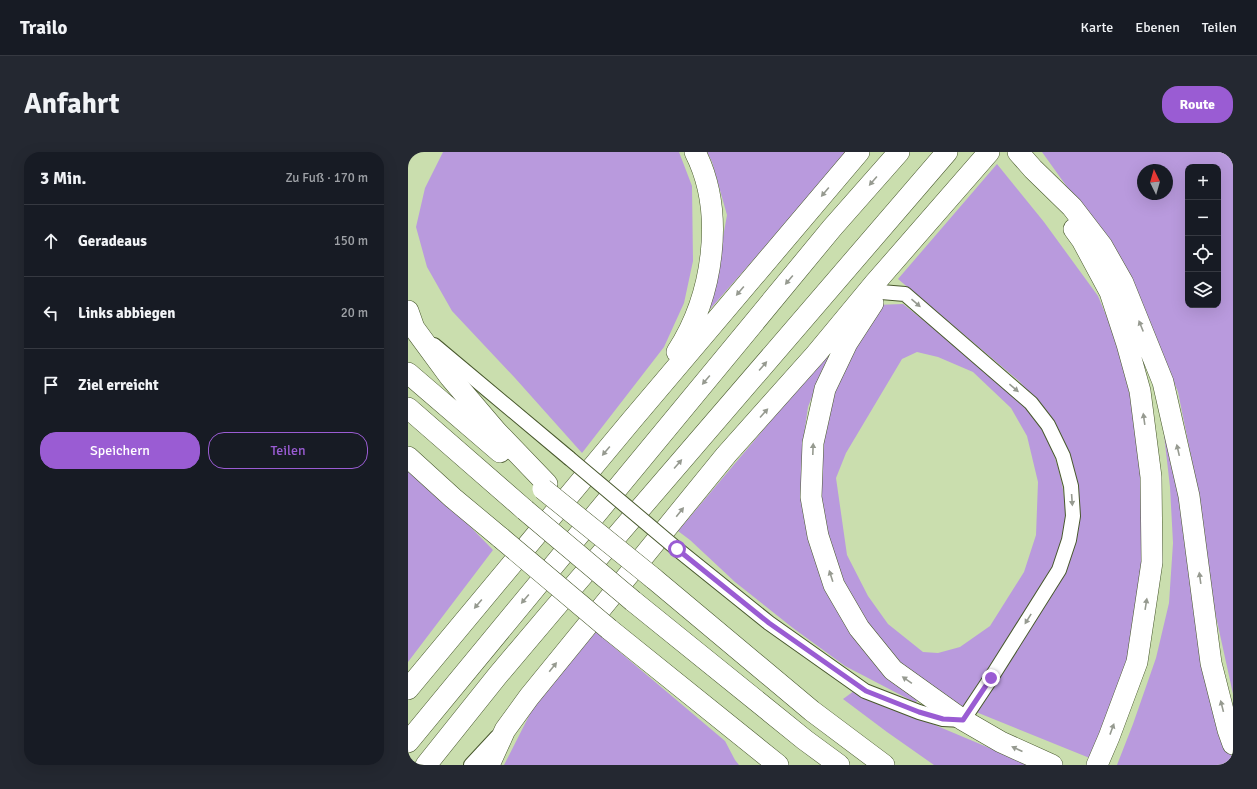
<!DOCTYPE html>
<html lang="de">
<head>
<meta charset="utf-8">
<style>
	body { margin:0; font-family:Signika,sans-serif; background:#242831; color:#f1f3f6 }
	.controls { position:absolute; right:12px; top:12px; display:grid; overflow:hidden; border-radius:8px; box-shadow:0 4px 16px #0002 }
	.controls button { width:36px; height:36px; display:grid; place-items:center; padding:0; border:0; border-bottom:1px solid #363941; background:#171b24; color:#f1f3f6; font:20px sans-serif }
	.compass { position:absolute; left:729px; top:12px; width:36px; height:36px; border-radius:50%; background:#171b24; box-shadow:0 4px 16px #0002; rotate:355deg }
	.stop { position:absolute; width:12px; height:12px; margin:-9px; border:3px solid #9a5cd3; border-radius:50%; background:#fff }
	.stop.end { background:#9a5cd3; border-color:#fff; box-shadow:0 1px 4px #0008 }
	.list { margin:0; padding:0; list-style:none }
	h2 { display:flex; justify-content:space-between; align-items:center; height:52px; margin:0; padding:0 16px; font-size:17px }
	h2 small { font-size:13px; font-weight:400; color:#9ea1a6 }
	.list li { display:grid; grid-template-columns:26px 1fr auto; gap:12px; align-items:center; box-sizing:border-box; height:72px; padding:0 16px; border-top:1px solid #363941 }
	.list b { display:block; font-size:15px; white-space:nowrap }
	.list em { font-size:13px; font-style:normal; color:#9ea1a6 }
	.actions { display:flex; gap:8px; padding:12px 16px }
	.actions a { flex:1; padding:9px 0; border:1px solid #9a5cd3; border-radius:16px; text-align:center; font-size:14px; color:#9a5cd3 }
	.actions .main { background:#9a5cd3; color:#fff }
	.icon { flex:none; width:22px; height:22px; fill:none; stroke:currentColor; stroke-width:2; stroke-linecap:round; stroke-linejoin:round }
	.map { position:relative; flex:none; width:825px; height:613px; overflow:hidden; border-radius:16px }
	header { display:flex; align-items:center; gap:24px; box-sizing:border-box; height:56px; padding:0 20px; background:#171b24; border-bottom:1px solid #363941 }
	header strong { font-size:19px }
	nav { display:flex; gap:22px; margin-inline-start:auto; font-size:14px }
	.intro { display:flex; align-items:center; justify-content:space-between; box-sizing:border-box; height:96px; padding:0 24px }
	h1 { margin:0; font-size:28px }
	.button { padding:10px 18px; border-radius:16px; background:#9a5cd3; color:#fff; font-size:14px; font-weight:700 }
	main { display:flex; gap:24px; padding:0 24px }
	aside { flex:1; background:#171b24; border-radius:16px; box-shadow:0 4px 16px #0002 }
	.map>svg:first-child { display:block }
	.green { fill:#b99add; fill-rule:evenodd }
	.lines { fill:none; stroke-linecap:round; stroke-linejoin:round }
	.minor-casing { stroke:#48582d; stroke-width:16 }
	.highway-casing { stroke:#48582d; stroke-width:22 }
	.minor { stroke:#fff; stroke-width:14 }
	.highway { stroke:#fff; stroke-width:21 }
	.minor-bridge-casing { stroke:#48582d; stroke-width:16; stroke-linecap:butt }
	.highway-bridge-casing { stroke:#48582d; stroke-width:22; stroke-linecap:butt }
	.minor-bridge { stroke:#fff; stroke-width:14 }
	.highway-bridge { stroke:#fff; stroke-width:21 }
	.oneway { fill:#969a90 }
	.route { stroke:#9a5cd3; stroke-width:5 }
</style>
</head>
<body>
<header>
<strong>Trailo</strong>
<nav><a>Karte</a><a>Ebenen</a><a>Teilen</a></nav>
</header>
<div class="intro"><h1>Anfahrt</h1><a class="button">Route</a></div>
<main>
<aside>
<h2>3 Min.<small>Zu Fuß · 170 m</small></h2>
<ul class="list">
<li><svg class="icon" aria-label="ahead" viewBox="0 0 24 24"><path d="M12 20V5M6 11l6-6 6 6"/></svg><div><b>Geradeaus</b></div><em>150 m</em></li>
<li><svg class="icon" aria-label="left" viewBox="0 0 24 24"><path d="M17 20v-9H6M10 6l-5 5 5 5"/></svg><div><b>Links abbiegen</b></div><em>20 m</em></li>
<li><svg class="icon" aria-label="arrive" viewBox="0 0 24 24"><path d="M6 21V4h12l-3 4 3 4H6"/></svg><div><b>Ziel erreicht</b></div></li>
</ul>
<div class="actions"><a class="main">Speichern</a><a>Teilen</a></div>
</aside>
<div class="map">
<svg width="825" height="613" viewBox="0 0 825 613">
	<rect width="100%" height="100%" fill="#cadeae"/>
	<!-- green -->
	<path class="green" d="M35,0H271L284,34L285,109L276,151L256,195L174,301L107,226L44,159L19,115L8,75L17,36Z
		M299,0H440L296,164L307,130L319,63L304,10Z
		M634,0H825V542L807,460L790,339L770,240L738,162L692,81ZM780,15H810V153H780ZM735,18H759V42H735Z
		M589,12L636,70L690,144L708,187L740,317L728,492L689,609L568,560L635,457L654,419L669,381L636,257L611,229L490,127Z
		M495,152C530,180 567,208 600,239C608,246 617,254 624,262C646,292 659,334 657,371C656,387 651,402 646,418L553,558L488,508L459,476L430,417L418,379L411,339L410,295L426,228L467,153ZM509,200L530,205L565,220L603,256L619,284L630,330L628,383L616,420L582,474L552,495L530,501L515,500L480,472L460,444L439,403L428,326L438,301L494,207Z
		M425,199L409,232L400,255L395,290L400,386L511,544L508,551L437,514L385,476L327,430L282,388L270,379L420,201Z
		M759,261L816,583L825,608V613H709L725,572L748,506L761,451L765,391L762,335L754,265Z
		M0,311L85,398L0,510Z
		M188,480L317,589L327,608L331,613H96L127,552Z
		M446,539L622,613H526L479,580L435,547Z"/>
	<g class="lines">
		<defs>
			<path id="minor" d="M26,193L161,306
				M269,397L361,471L457,539L511,560L535,567L555,568L583,526L651,418L661,388L665,364L663,334L655,304L640,273L623,251L497,142L473,140
				M63,613L89,585"/>
			<path id="highway" d="M610,0L625,17L664,55L694,94L715,131L755,230L781,344L803,511L820,578L825,592
				M666,77L674,88L702,140L719,192L732,239L743,325L744,410L729,510L701,585L689,613
				M465,151L439,191L417,237L405,291L403,345L410,384L426,433L451,476L485,518L555,568L593,590L644,613
				M0,159L6,176L42,225L88,279L139,332
				M269,200C305,144 318,61 287,0
				M0,221L92,300
				M0,256L117,358
				M0,305L45,346L93,386
				M245,426L404,559L476,613
				M225,449L397,588L431,613
				M201,477L370,613
				M0,537L223,269L451,0
				M0,590L424,76L491,0
				M18,613L90,523L145,458L539,0
				M81,613L97,578L121,545L318,303L408,202L466,132L581,0"/>
		</defs>
		<!-- minor casing -->
		<use href="#minor" class="minor-casing"/>
		<!-- highway casing -->
		<use href="#highway" class="highway-casing"/>
		<!-- minor -->
		<use href="#minor" class="minor"/>
		<!-- highway -->
		<use href="#highway" class="highway"/>
		<defs>
			<path id="minor-bridge" d="M161,306L269,397"/>
			<path id="highway-bridge" d="M135,337L245,426
				M117,358L225,449
				M93,386L201,477"/>
		</defs>
		<!-- minor-bridge casing -->
		<use href="#minor-bridge" class="minor-bridge-casing"/>
		<!-- highway-bridge casing -->
		<use href="#highway-bridge" class="highway-bridge-casing"/>
		<!-- minor-bridge -->
		<use href="#minor-bridge" class="minor-bridge"/>
		<!-- highway-bridge -->
		<use href="#highway-bridge" class="highway-bridge"/>
	</g>
	<!-- one-way arrows -->
	<defs><path id="oneway-solid" d="M-6-.8H1V-3.2L6.5 0L1 3.2V.8H-6Z"/></defs>
	<g class="oneway">
		<use href="#oneway-solid" transform="translate(465 29) rotate(131)"/>
		<use href="#oneway-solid" transform="translate(417 40) rotate(130)"/>
		<use href="#oneway-solid" transform="translate(381 128) rotate(130)"/>
		<use href="#oneway-solid" transform="translate(332 139) rotate(130)"/>
		<use href="#oneway-solid" transform="translate(508 151) rotate(41)"/>
		<use href="#oneway-solid" transform="translate(733 174) rotate(-112)"/>
		<use href="#oneway-solid" transform="translate(355 214) rotate(-49)"/>
		<use href="#oneway-solid" transform="translate(298 228) rotate(130)"/>
		<use href="#oneway-solid" transform="translate(606 236) rotate(40)"/>
		<use href="#oneway-solid" transform="translate(356 261) rotate(-48)"/>
		<use href="#oneway-solid" transform="translate(736 267) rotate(-98)"/>
		<use href="#oneway-solid" transform="translate(405 297) rotate(-88)"/>
		<use href="#oneway-solid" transform="translate(770 298) rotate(-103)"/>
		<use href="#oneway-solid" transform="translate(198 299) rotate(130)"/>
		<use href="#oneway-solid" transform="translate(270 312) rotate(-49)"/>
		<use href="#oneway-solid" transform="translate(664 348) rotate(86)"/>
		<use href="#oneway-solid" transform="translate(272 360) rotate(-51)"/>
		<use href="#oneway-solid" transform="translate(423 424) rotate(-108)"/>
		<use href="#oneway-solid" transform="translate(792 426) rotate(-98)"/>
		<use href="#oneway-solid" transform="translate(117 447) rotate(130)"/>
		<use href="#oneway-solid" transform="translate(70 452) rotate(130)"/>
		<use href="#oneway-solid" transform="translate(738 452) rotate(-81)"/>
		<use href="#oneway-solid" transform="translate(620 467) rotate(122)"/>
		<use href="#oneway-solid" transform="translate(145 515) rotate(-51)"/>
		<use href="#oneway-solid" transform="translate(499 528) rotate(-145)"/>
		<use href="#oneway-solid" transform="translate(814 554) rotate(-104)"/>
		<use href="#oneway-solid" transform="translate(704 577) rotate(-70)"/>
		<use href="#oneway-solid" transform="translate(609 597) rotate(-156)"/>
	</g>
	<g class="lines">
		<!-- route -->
		<path class="route" d="M269,397L361,471L458,539L511,560L535,567L555,568L583,526"/>
	</g>
</svg>
<div class="controls">
<button>+</button>
<button>−</button>
<button><svg class="icon" aria-label="locate" viewBox="0 0 24 24"><circle cx="12" cy="12" r="6"/><path d="M12 2v4M12 18v4M2 12h4M18 12h4"/></svg></button>
<button><svg class="icon" aria-label="layers" viewBox="0 0 24 24"><path d="M12 4l9 5-9 5-9-5zM3 14l9 5 9-5"/></svg></button>
</div>
<svg class="compass" viewBox="-18 -18 36 36"><path d="M0-13l5 13h-10z" fill="#e53935"/><path d="M0 13l5-13h-10z" fill="#9ea1a6"/></svg>
<div class="stop" style="left:269px;top:397px"></div>
<div class="stop end" style="left:583px;top:526px"></div>
</div>
</main>
</body>
</html>
